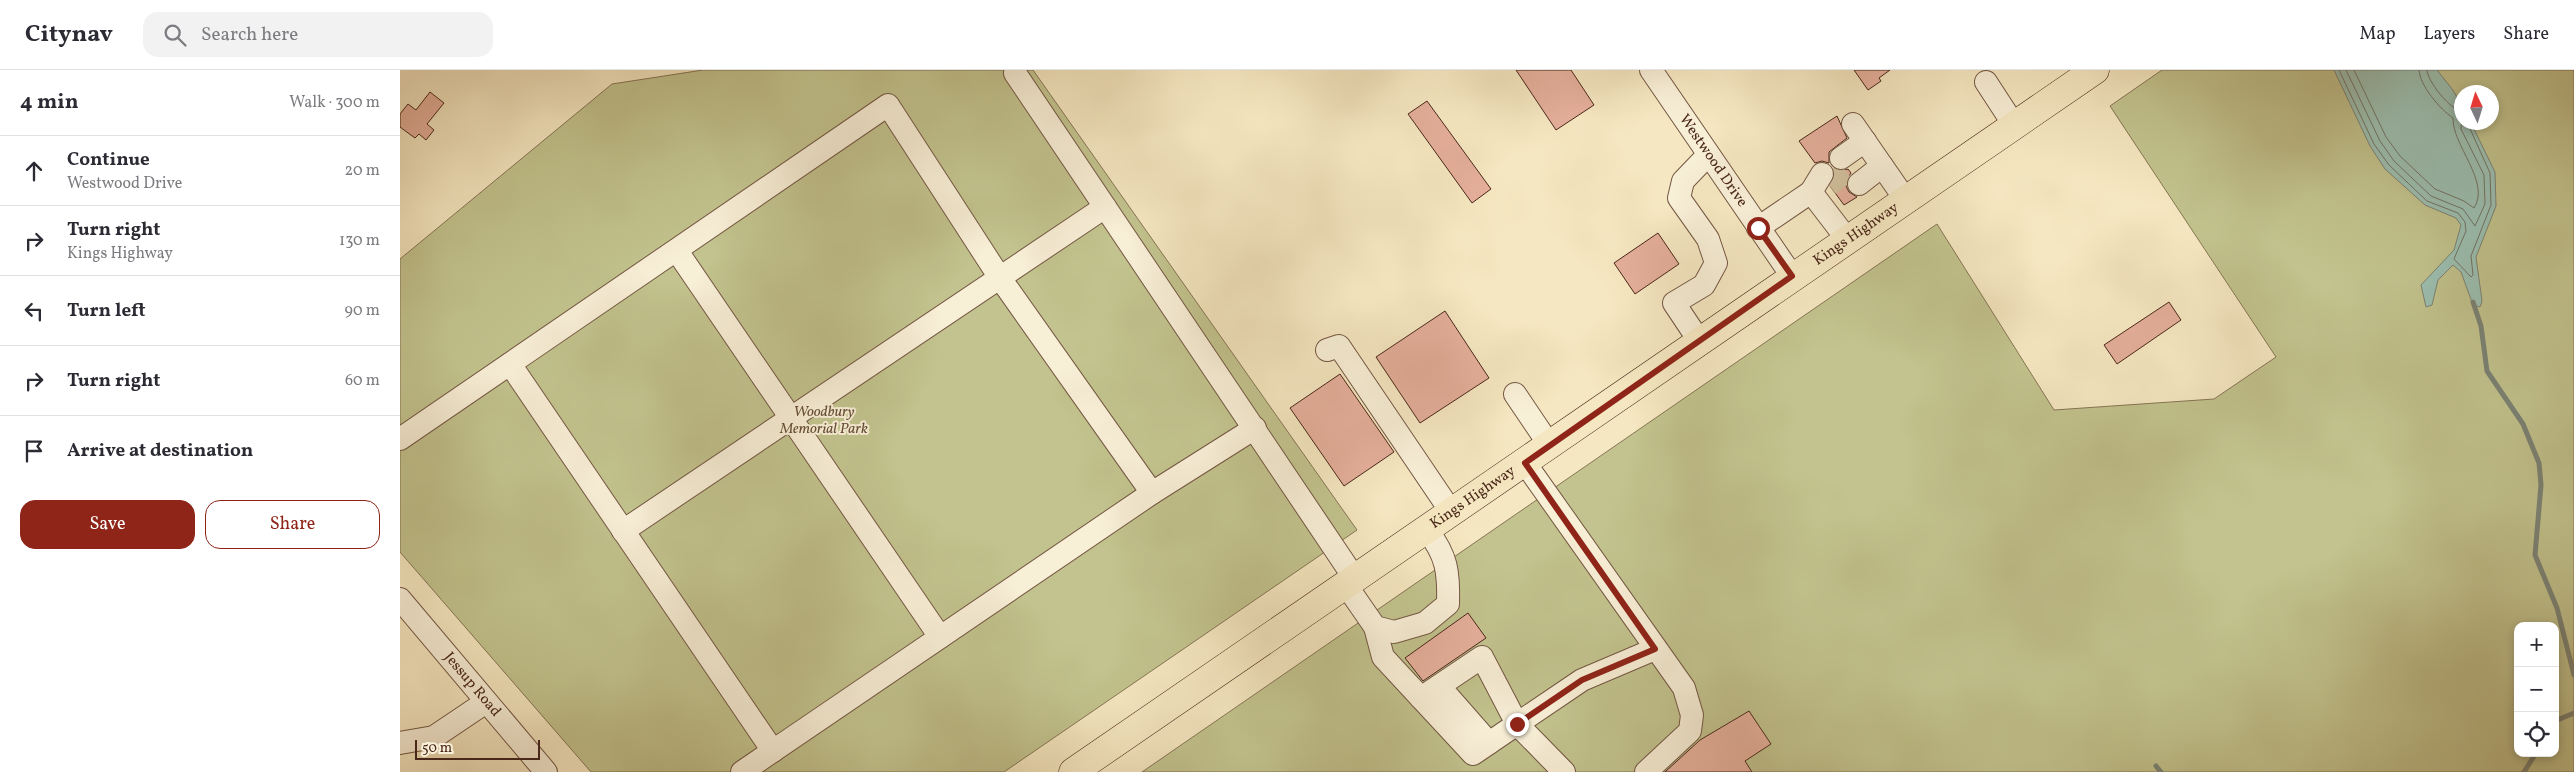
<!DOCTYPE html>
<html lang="en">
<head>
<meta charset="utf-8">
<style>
	body { margin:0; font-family:Vollkorn,serif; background:#f2f2f3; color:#2b2b33 }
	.controls { position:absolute; right:15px; bottom:15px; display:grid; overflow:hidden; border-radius:10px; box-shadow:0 2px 8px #0003 }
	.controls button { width:45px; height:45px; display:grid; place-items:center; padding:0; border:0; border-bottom:1px solid #e1e1e2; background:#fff; color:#2b2b33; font:25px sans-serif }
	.compass { position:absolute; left:2054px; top:15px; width:45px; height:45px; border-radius:50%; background:#fff; box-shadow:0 2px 8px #0003; rotate:356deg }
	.scale { position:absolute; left:15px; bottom:12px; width:125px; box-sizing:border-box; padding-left:5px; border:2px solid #492719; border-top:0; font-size:14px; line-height:18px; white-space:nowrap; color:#492719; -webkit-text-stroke:4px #f8efd7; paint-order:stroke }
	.stop { position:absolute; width:15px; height:15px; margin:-11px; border:4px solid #8f2418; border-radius:50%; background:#fff }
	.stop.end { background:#8f2418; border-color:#fff; box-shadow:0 1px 5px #0008 }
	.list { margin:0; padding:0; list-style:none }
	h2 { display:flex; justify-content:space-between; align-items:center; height:65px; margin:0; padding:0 20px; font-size:21px }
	h2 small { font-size:16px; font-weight:400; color:#7c7c81 }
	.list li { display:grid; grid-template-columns:32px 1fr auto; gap:15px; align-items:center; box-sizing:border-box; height:70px; padding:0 20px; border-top:1px solid #e1e1e2 }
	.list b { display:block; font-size:19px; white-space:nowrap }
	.list p { margin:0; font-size:16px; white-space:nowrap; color:#7c7c81 }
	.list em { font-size:16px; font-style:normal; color:#7c7c81 }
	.actions { display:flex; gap:10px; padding:15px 20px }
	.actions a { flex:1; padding:11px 0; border:1px solid #8f2418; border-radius:15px; text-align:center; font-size:18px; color:#8f2418 }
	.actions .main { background:#8f2418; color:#fff }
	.icon { flex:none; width:28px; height:28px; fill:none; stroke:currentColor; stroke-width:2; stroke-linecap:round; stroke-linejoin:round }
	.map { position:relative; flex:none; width:2174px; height:702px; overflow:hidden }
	header { display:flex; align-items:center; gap:30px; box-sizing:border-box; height:70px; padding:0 25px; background:#fff; border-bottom:1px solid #e1e1e2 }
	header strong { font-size:24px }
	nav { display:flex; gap:28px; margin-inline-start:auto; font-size:18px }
	.search { width:350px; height:45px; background:#f2f2f3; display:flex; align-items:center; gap:12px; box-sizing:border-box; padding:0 18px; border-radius:15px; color:#7c7c81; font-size:19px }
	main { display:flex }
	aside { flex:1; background:#fff }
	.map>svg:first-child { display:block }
	.green { fill:#c2c38e; stroke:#867554; fill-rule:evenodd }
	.water { fill:#9cc0b2; stroke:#7b8375 }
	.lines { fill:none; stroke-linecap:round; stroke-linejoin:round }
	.shore { stroke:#727466; stroke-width:1 }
	.stream { stroke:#7b8375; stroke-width:5 }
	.building { fill:#e5af9b; stroke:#492719 }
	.minor-tunnel { stroke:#d3c19f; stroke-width:22; stroke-dasharray:22 11; stroke-linecap:butt }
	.minor-casing { stroke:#745743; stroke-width:24 }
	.major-casing { stroke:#492719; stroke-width:29 }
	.minor { stroke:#f8efd7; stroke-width:22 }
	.major { stroke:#f5e7c1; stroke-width:28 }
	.route { stroke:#8f2418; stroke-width:6 }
	.labels { text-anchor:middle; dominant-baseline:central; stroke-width:4; stroke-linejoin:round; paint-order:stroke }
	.street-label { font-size:15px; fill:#492719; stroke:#f8efd7 }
	.park-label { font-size:15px; font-style:italic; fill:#674e36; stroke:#f8efd7 }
</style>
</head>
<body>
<header>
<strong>Citynav</strong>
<div class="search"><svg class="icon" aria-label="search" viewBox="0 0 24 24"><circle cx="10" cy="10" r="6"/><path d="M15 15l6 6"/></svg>Search here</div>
<nav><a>Map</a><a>Layers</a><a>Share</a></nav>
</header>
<main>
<aside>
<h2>4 min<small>Walk · 300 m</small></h2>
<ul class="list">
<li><svg class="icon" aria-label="ahead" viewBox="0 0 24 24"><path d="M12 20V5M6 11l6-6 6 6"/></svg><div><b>Continue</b><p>Westwood Drive</p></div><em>20 m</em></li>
<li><svg class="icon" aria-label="right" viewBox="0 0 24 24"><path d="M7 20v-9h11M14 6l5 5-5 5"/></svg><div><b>Turn right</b><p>Kings Highway</p></div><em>130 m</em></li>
<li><svg class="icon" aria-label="left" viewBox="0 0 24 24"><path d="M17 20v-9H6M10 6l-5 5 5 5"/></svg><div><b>Turn left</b></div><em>90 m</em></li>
<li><svg class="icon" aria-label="right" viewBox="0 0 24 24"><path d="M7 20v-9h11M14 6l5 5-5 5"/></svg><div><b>Turn right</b></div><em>60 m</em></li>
<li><svg class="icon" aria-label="arrive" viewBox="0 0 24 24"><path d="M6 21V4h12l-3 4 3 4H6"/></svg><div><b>Arrive at destination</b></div></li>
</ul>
<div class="actions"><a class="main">Save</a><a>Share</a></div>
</aside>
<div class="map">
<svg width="2174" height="702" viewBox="0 0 2174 702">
	<rect width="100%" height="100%" fill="#f5e7c1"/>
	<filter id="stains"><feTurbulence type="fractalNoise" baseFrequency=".004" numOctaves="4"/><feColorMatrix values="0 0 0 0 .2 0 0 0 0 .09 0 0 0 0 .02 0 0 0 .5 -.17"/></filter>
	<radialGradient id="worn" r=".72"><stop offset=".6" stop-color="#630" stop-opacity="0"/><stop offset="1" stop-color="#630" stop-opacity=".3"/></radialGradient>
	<!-- green -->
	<path class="green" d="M303,0H633L957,460L604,702H191L0,482V189L212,14Z
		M1762,0H2174V702H742L1537,154L1654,340L1814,329L1876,287L1710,36ZM2062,22H2092V52H2062ZM2118,556H2155V683H2118Z"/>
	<!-- water -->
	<path class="water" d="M1934,0H2037C2052,20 2062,26 2062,52L2071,53L2095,102L2096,136L2076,187L2082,231L2080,237L2073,235L2061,202L2053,195L2038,210L2032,235L2026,237L2021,215L2054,180L2061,155L2056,148L2025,135L1985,99L1970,76Z"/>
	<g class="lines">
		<!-- shore -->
		<path class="shore" d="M1939,0L1974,74L1989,95L2027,131L2058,143L2065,152L2066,161L2054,189L2071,207L2073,205L2071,186L2091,135L2090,103L2067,52
			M1946,0L1980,71L1994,91L2031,126L2063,139L2075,156L2085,134L2084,105L2061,59L2062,48
			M1954,0L1986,67L2000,86L2035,119L2064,131L2074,138C2091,112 2052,75 2053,48C2040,39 2020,16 2019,0
			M2027,0C2027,11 2051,41 2062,41"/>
		<!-- stream -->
		<path class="stream" d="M2073,232L2081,256L2087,301L2123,354L2139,393L2141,415L2135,485L2157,538L2174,605
			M2155,651L2174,643
			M1756,696L1761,702
			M2124,702L2136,683"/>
	</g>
	<!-- building -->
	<path class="building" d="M1116,0H1171L1194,35L1156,60Z
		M1454,0H1490L1479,8L1481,11L1468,20Z
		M30,22L44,33L27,54L34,60L26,70L19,64L15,68L0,57V44L8,34L16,40Z
		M1027,31L1091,119L1072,133L1008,44Z
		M1437,46L1447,68L1429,82V93L1422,91L1415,93L1399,71Z
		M1434,99L1442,101L1448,99L1451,103L1447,109L1446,116L1449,122L1457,127L1444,135L1430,116L1435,105Z
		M1258,163L1279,194L1235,224L1214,193Z
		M1769,232L1781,250L1717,294L1704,275Z
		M1045,241L1089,308L1020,353L976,287Z
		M940,304L994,382L944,416L890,338Z
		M1068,543L1086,568L1023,611L1005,588Z
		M1349,641L1371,674L1345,691L1352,702H1265L1300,670Z"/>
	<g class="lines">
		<!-- minor-tunnel -->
		<path class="minor-tunnel" d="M1429,115L1449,100"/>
		<defs>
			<g id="minor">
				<path id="s1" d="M1251,0L1392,206"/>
				<path d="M615,3L955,509"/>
				<path d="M1586,12L1614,55"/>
				<path d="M1453,54L1505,129"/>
				<path d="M1441,88L1465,71"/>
				<path d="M1459,114L1482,96"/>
				<path d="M1411,122L1422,104"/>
				<path d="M1358,158L1411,122L1447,169"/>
				<path d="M277,181L540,567"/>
				<path d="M1300,272L1274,233L1304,215L1316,193L1308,169L1279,128L1283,111L1308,85"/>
				<path d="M927,280L939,276L1052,443"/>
				<path d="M110,294L373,681"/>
				<path d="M1115,324L1150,376"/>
				<path d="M0,369L488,35L600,208L752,423"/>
				<path d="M1125,393L1284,618L1292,645L1290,661L1246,702"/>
				<path d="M223,461L705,137"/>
				<path d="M946,515L975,557L994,562L1025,553L1048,534C1049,502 1047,486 1027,460"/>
				<path id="s2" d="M0,529L146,702"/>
				<path d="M975,557L983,587L1073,684L1117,654L1164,702"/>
				<path d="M1039,616L1089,673"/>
				<path d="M1021,628L1082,587L1117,654L1182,610L1255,579"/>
				<path d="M0,673L34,667L86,632"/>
				<path d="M342,702L752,423L855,358"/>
			</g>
			<g id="major">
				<path id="s3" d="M673,702L1695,0"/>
			</g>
		</defs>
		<!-- minor casing -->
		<use href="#minor" class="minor-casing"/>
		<!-- major casing -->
		<use href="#major" class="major-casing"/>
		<!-- minor -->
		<use href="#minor" class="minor"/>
		<!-- major -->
		<use href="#major" class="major"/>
	</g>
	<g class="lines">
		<!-- route -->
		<path class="route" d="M1117,654L1182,610L1255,579L1125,393L1392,206L1358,158"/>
	</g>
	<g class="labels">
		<!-- street labels -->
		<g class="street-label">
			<text stroke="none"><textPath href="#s1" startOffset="110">Westwood Drive</textPath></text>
			<text stroke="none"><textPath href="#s3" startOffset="950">Kings Highway</textPath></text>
			<text stroke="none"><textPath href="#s3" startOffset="485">Kings Highway</textPath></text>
			<text stroke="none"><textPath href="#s2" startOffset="112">Jessup Road</textPath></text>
		</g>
		<!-- park labels -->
		<g class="park-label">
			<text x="424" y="342">Woodbury<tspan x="424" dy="17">Memorial Park</tspan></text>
		</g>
	</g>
	<rect width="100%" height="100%" filter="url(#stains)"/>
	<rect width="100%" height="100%" fill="url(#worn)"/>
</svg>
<div class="controls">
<button>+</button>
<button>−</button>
<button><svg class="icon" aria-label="locate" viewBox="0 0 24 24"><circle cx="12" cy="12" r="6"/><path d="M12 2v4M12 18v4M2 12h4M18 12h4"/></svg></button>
</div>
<svg class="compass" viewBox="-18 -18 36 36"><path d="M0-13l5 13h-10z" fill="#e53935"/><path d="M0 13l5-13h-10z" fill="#7c7c81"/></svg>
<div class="scale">50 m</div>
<div class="stop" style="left:1358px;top:158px"></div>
<div class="stop end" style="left:1117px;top:654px"></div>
</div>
</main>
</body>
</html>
